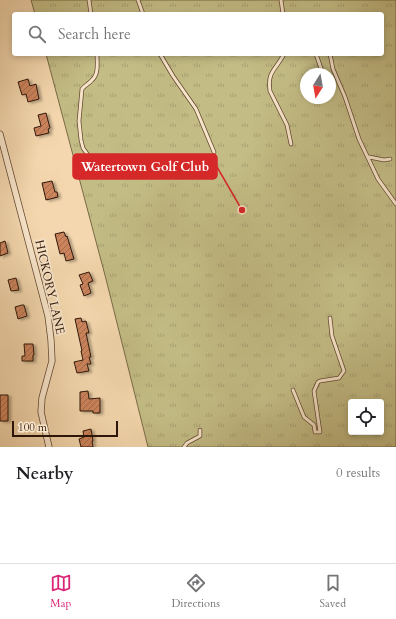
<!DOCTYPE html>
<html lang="en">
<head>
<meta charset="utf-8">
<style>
	body { margin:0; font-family:Cardo,serif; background:#f2f2f2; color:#202124 }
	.controls { position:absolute; right:12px; bottom:12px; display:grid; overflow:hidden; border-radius:4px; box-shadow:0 2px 6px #0003 }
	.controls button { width:36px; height:36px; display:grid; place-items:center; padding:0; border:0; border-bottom:1px solid #e0e0e0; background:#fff; color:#202124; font:20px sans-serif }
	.compass { position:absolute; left:300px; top:68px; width:36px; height:36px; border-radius:50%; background:#fff; box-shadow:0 2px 6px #0003; rotate:191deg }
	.scale { position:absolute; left:12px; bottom:10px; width:106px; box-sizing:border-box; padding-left:4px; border:2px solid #2e1709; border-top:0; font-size:11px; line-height:14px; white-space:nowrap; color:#2e1709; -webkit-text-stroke:3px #f8e5ca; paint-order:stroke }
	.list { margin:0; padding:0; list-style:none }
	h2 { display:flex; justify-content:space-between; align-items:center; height:52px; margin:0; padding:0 16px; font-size:17px }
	h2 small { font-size:13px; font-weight:400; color:#757577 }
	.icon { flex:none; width:22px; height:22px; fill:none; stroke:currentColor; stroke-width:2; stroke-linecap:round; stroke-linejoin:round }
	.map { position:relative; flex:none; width:396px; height:447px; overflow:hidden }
	.search { position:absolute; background:#fff; box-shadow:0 2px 6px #0003; left:12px; right:12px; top:12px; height:44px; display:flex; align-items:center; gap:10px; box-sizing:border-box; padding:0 14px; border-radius:4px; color:#757577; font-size:15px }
	.sheet { height:116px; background:#fff }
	nav { display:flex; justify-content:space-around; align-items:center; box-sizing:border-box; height:56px; border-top:1px solid #e0e0e0; background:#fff; font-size:11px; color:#757577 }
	nav a { display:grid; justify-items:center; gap:2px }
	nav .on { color:#db2777 }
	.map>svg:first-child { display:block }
	.grass { fill:url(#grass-tufts); stroke:#786a47; fill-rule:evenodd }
	.building { fill:url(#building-hatch); stroke:#2e1709; filter:url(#shadow) }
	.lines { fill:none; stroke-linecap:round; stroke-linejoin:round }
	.lane-casing { stroke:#604732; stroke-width:4.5 }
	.street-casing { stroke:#604732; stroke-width:7 }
	.lane { stroke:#f8e5ca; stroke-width:3 }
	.street { stroke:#f8e5ca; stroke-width:5.5 }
	.labels { text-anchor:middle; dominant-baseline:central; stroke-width:3.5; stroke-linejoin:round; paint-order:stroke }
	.street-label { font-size:12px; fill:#2e1709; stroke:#f8e5ca }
	.leader { fill:none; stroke:#d62828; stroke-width:1.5 }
	.callout-dot { fill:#d62828; stroke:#f8e5ca; stroke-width:1.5 }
	.callout { fill:#d62828; stroke:#d62828; stroke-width:1.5 }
	.callout-label { font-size:13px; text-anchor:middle; font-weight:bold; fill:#fff }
</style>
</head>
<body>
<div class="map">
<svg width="396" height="447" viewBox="0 0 396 447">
	<defs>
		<pattern id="grass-tufts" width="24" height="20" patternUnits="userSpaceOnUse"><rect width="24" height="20" fill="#c3bc85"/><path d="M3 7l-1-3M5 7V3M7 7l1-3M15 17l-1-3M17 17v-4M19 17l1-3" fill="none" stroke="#a8a172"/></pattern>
		<pattern id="building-hatch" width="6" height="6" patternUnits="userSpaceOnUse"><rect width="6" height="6" fill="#cc845d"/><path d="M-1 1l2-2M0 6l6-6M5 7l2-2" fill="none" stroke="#a66b4b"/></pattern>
		<filter id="shadow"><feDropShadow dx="3" dy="1.5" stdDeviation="1" flood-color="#0004"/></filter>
	</defs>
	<rect width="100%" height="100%" fill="#f4d7ae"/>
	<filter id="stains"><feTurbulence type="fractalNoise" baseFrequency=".005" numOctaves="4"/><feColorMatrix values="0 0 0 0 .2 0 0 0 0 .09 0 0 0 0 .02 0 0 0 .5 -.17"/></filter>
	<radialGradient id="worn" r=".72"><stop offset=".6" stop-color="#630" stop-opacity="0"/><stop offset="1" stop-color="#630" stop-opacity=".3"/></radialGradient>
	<!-- grass -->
	<path class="grass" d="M31,0H396V447H148L106,279L46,54H382V14H35ZM306,74H330V98H306ZM351,402H381V432H351Z"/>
	<!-- building -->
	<path class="building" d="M28,79L30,86L36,84L39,99L28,102L26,94L22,95L18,82Z
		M46,113L50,128L48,129L49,133L36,136L34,128L41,126L38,115Z
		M52,181L55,192H57L58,197L46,200L42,183Z
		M64,232L66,237L67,236L74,259L66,261L64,253L60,254L55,234Z
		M5,241L8,253L0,256V243Z
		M89,272L93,281L88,283L91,293L84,296L80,285L83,284L79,275Z
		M16,278L19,290L11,291L8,280Z
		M22,305H24L27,316L18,319L15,307Z
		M81,318L82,322L86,321L89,333H86L91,357H89L91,364H87L89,371L77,373L74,362L83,360L81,351H82L75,319Z
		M24,344H33L34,355H33V361H22V356H25Z
		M88,391L89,399L100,398V413H93V411H80V392Z
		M0,395H8V421H0Z
		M91,429L93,441H92L93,447H81L79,439L84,437L83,431Z"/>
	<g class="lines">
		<defs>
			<path id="lane" d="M89,0L91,14
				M138,0L143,14
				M281,0L283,14
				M160,54L173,76L196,109L214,152
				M284,54C276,70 267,71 270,91L287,125L291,144
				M316,54L323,74
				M330,54L333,69L345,97L359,139L378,179L396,204
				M369,157L384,160L390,159
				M94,173L90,158L83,148L81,140L79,121L82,89C85,85 89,84 92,80C99,74 97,63 97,54
				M293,390L304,417L314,425L315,432H320L314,391L318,382L320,381L339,378L344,371L332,336L330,318
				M184,447L187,443L200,436V430"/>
			<path id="street" d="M0,134L48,316L51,340L52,361L42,398L41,412L49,447"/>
		</defs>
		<!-- lane casing -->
		<use href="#lane" class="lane-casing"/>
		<!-- street casing -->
		<use href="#street" class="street-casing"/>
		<!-- lane -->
		<use href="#lane" class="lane"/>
		<!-- street -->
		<use href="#street" class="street"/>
	</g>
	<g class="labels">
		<!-- street labels -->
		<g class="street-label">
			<text transform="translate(50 287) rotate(77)">HICKORY LANE</text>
		</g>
	</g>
	<!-- callouts -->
	<path class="leader" d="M242 210L217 167"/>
	<circle class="callout-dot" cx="242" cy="210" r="4"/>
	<rect class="callout" x="73" y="154" width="144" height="25" rx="4"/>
	<g class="callout-label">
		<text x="145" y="171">Watertown Golf Club</text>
	</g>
	<rect width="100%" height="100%" filter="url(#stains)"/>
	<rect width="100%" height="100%" fill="url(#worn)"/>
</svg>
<div class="controls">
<button><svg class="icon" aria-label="locate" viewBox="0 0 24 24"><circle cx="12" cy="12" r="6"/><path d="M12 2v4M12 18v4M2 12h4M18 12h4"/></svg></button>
</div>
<svg class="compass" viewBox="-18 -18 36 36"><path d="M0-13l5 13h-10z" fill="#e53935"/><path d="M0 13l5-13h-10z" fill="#757577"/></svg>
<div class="scale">100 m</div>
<div class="search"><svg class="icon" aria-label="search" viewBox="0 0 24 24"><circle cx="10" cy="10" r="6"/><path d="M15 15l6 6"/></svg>Search here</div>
</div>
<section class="sheet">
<h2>Nearby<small>0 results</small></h2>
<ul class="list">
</ul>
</section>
<nav>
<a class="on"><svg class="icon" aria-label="map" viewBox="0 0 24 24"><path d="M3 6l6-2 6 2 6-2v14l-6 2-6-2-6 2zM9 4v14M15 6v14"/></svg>Map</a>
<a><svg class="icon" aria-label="directions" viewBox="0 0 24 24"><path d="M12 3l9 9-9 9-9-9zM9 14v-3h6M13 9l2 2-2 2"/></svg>Directions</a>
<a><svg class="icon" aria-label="saved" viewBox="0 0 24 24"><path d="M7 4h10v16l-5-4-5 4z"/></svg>Saved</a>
</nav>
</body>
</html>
